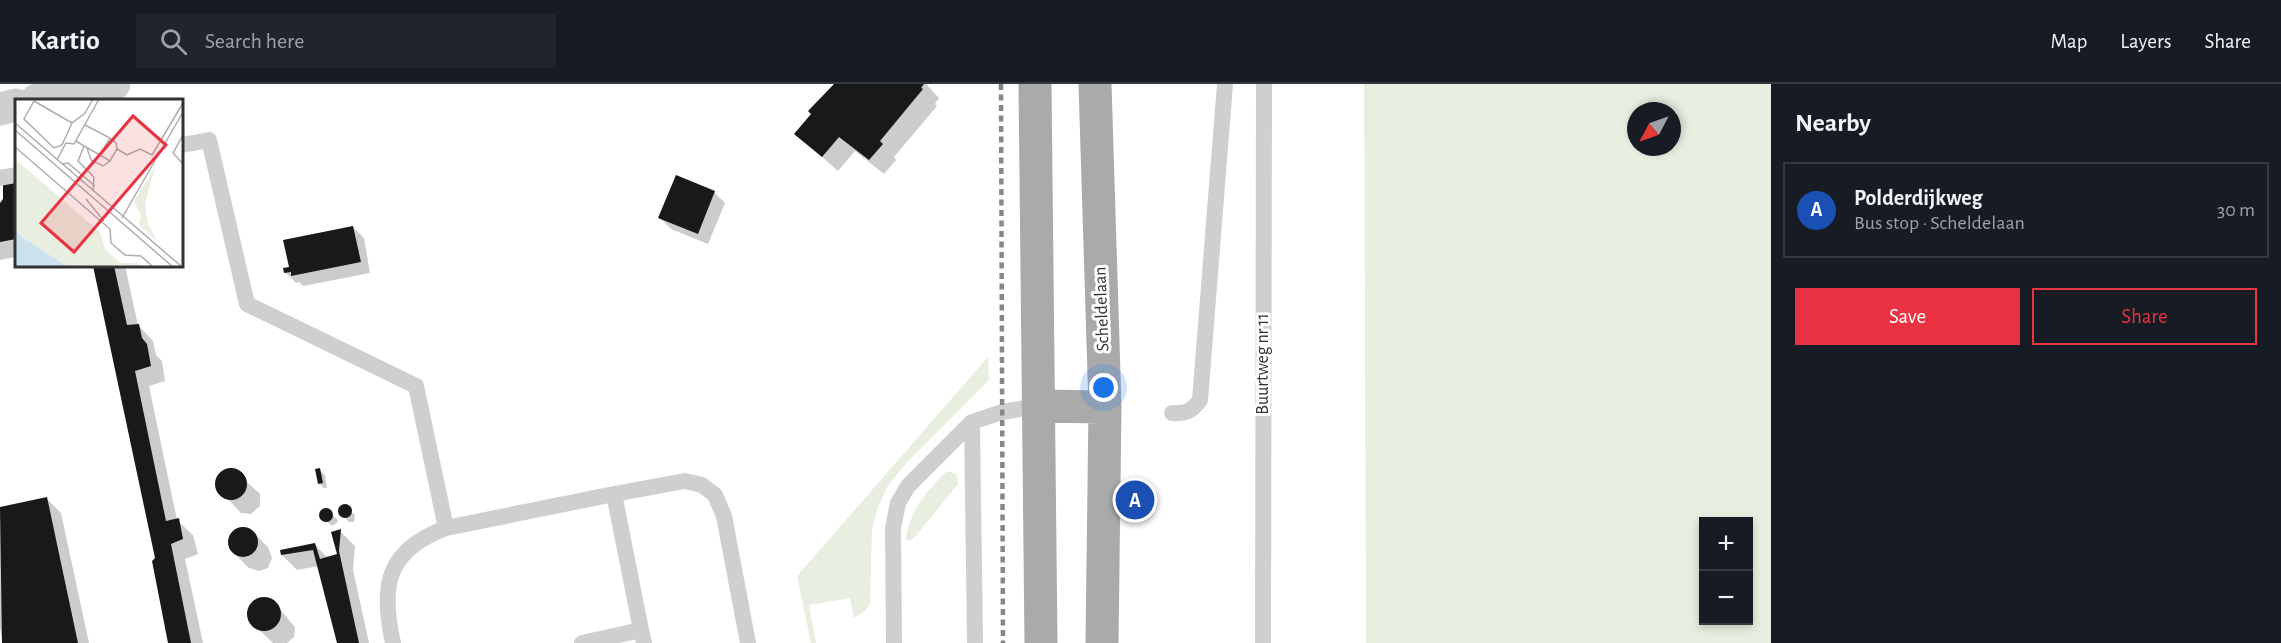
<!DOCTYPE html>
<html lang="en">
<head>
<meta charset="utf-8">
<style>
	body { margin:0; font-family:"Alegreya Sans",sans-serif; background:#20242c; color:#f1f3f6 }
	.controls { position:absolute; right:18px; bottom:18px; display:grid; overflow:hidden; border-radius:0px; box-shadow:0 3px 9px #0003 }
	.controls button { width:54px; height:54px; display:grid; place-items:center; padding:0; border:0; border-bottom:2px solid #363941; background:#171b24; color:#f1f3f6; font:30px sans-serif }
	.compass { position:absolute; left:1627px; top:18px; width:54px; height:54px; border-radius:50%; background:#171b24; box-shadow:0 3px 9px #0003; rotate:229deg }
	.you { position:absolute; left:1104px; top:304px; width:21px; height:21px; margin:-15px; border:4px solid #fff; border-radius:50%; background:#1a73e8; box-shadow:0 0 0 9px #1a73e833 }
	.badge { display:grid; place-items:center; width:39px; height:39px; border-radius:50%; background:#e93342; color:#fff; font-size:20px; font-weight:700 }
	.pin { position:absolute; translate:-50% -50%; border:3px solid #fff; box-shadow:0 2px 6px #0006 }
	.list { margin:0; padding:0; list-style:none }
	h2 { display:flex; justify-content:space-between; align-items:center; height:78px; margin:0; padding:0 24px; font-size:26px }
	h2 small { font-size:20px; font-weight:400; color:#9ea1a6 }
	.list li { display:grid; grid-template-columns:39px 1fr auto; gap:18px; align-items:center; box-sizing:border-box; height:96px; margin:0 12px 12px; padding:0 12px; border:2px solid #363941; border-radius:0px }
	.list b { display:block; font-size:22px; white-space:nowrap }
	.list p { margin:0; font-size:20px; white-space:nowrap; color:#9ea1a6 }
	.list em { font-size:20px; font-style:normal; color:#9ea1a6 }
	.actions { display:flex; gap:12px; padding:18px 24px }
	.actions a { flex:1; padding:14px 0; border:2px solid #e93342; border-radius:0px; text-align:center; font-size:21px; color:#e93342 }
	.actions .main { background:#e93342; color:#fff }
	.icon { flex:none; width:33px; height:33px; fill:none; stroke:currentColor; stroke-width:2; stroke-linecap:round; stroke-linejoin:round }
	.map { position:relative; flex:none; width:1771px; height:559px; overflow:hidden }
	header { display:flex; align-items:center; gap:36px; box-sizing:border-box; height:84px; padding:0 30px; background:#171b24; border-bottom:2px solid #363941 }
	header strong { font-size:28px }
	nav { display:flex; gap:33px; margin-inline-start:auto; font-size:21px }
	.search { width:420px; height:54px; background:#20242c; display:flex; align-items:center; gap:15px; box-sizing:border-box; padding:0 21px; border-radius:0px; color:#9ea1a6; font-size:22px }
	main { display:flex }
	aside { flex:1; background:#171b24 }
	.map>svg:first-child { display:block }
	.green { fill:#e8eee0; fill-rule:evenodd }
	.shadow { fill:#0003 }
	.building { fill:#191919 }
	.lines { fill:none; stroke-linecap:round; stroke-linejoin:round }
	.service { stroke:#cfcfcf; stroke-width:16 }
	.minor { stroke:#cfcfcf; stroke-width:33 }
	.primary { stroke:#aaa; stroke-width:33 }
	.rail { stroke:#878787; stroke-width:4.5; stroke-dasharray:6 4.5; stroke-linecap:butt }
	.labels { text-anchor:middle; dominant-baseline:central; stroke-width:6; stroke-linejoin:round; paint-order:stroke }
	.street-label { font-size:18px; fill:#323232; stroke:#fff }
	.inset-road { fill:none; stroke:#adadad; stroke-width:1.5 }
	.view { fill:#e93342; fill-opacity:0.15; stroke:#e93342; stroke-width:3 }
	.inset-edge { fill:none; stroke:#323232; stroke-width:3 }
</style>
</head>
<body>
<header>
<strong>Kartio</strong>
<div class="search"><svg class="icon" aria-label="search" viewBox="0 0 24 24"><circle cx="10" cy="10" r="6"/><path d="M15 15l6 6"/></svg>Search here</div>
<nav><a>Map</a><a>Layers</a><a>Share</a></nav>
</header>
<main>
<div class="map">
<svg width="1771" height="559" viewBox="0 0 1771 559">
	<rect width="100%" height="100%" fill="#fff"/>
	<!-- green -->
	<path class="green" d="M1364,0H1771V559H1366ZM1636,27H1672V63H1636ZM1704,438H1748V536H1704Z
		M988,273L989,296L907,378L887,403L877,426L872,445L870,520L865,527L854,534L850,514L809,521L816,559H811L797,492Z
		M949,387L957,391L958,400L915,453L909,457L906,455C910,426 925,409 945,389Z"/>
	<!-- shadow -->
	<path class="shadow" d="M836,0H926L939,14L935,20L937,22L894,73L896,76L884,90L855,67L838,87L796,50Z
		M16,94V173L0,176V120Z
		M714,108L725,119L708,160L671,145L660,134Z
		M353,143L364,154L370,189L303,202L299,198L296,199L285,188Z
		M95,182H125L138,241L153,257L156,271L162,277L165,297L149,302L177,436L193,451L198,470L185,475L203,559H170L156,474Z
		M226,386H234L260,410V422L251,430L241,429L217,404V394Z
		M319,386L325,391L327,404H324L319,399Z
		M46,414L61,429L89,559H3L0,544V424Z
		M344,422L355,431L354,438H349L340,428Z
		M327,426L337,435L338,438L332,442L322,434V428Z
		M244,444L253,448L268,463L272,474L268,484L259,487L249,484L234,469L229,457L233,448Z
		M340,447L355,462L353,486L369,559H338L319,482L297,486L282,471L315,461L328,474L339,471L333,449Z
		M259,515L272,516L295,543L294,553L287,559H273L253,540L249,532L252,521Z"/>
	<!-- building -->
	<path class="building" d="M834,0H924L921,4L923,5L880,57L883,60L869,76L839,53L822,73L794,50L811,30L808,27Z
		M676,91L715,107L698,150L658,134Z
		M16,92V155L0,158V119L3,115V101Z
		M353,142L361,178L291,192V188L284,189L283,184L289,183L283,156Z
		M93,182H114L127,241L139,240L142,254L147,260L151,282L135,287L166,437L179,434L183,455L171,460L191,559H168L152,477L155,474Z
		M320,384L323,399L318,400L315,385Z
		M215 400a16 16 0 1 1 32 0a16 16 0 1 1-32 0Z
		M47,413L78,559H2L0,423Z
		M338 427a7 7 0 1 1 14 0a7 7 0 1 1-14 0Z
		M319 431a7 7 0 1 1 14 0a7 7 0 1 1-14 0Z
		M228 458a15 15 0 1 1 30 0a15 15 0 1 1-30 0Z
		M341,445L339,467L359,559H337L313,466L281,471L280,466L315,459L320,475L337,470L331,448Z
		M247 530a17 17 0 1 1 34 0a17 17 0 1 1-34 0Z"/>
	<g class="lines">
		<!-- service -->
		<path class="service" d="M182,61L209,56L247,220L416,302L446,444
			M0,94L16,91
			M1172,329C1186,330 1192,327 1200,316L1225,0
			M972,338L975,559
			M614,410L685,397L702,401L715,411L724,432L748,559
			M393,559C380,501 387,466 446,444L614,410L641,546
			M582,559L641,546L644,559
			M894,559L893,444L898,419L908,402L972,338L1002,328L1038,322
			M1263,559L1264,0"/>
		<!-- minor -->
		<path class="minor" d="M37,16L114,0
			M0,25L16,21"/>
		<!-- primary -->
		<path class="primary" d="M1035,0L1041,559
			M1095,0L1105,323L1102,559
			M1038,322L1105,323"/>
		<!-- rail -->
		<path class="rail" d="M1001,0L1003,559"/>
	</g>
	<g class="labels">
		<!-- street labels -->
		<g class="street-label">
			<text transform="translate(1102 225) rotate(-92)">Scheldelaan</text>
			<text transform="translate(1263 280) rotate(-90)">Buurtweg nr 11</text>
		</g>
	</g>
	<!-- overview -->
	<g transform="translate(15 15)">
		<rect width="168" height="168" fill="#fff"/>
		<path d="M0,60L85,133L90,150L105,164H122L127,168H53L10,140L0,131ZM140,68L130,105L133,125L142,142L124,126L126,116L119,102Z" fill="#e8eee0"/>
		<path d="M0,131L10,140L53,168H0Z" fill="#cce1ee"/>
		<path class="inset-road" d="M20,0L9,20L39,49L47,46L57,24M19,2L57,24L70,14L78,0M0,24L167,168M0,31L158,168M168,36L158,54L168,65M61,42L69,47L63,62L79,78L78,92M69,47L85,56L95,39L70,26M0,48L95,130L96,144L110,156L126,157L138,168M72,49L76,61L88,67L95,62M102,50L112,56L125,50L137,56L168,4M85,56L95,62L102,50L101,44L95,39M42,61L51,44L59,45L84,0M47,65L53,64L80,87M71,100L89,122M107,119L168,13"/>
		<path class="view" d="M118,17L151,46L59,153L26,124Z"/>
		<rect width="168" height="168" class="inset-edge"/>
	</g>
</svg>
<div class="controls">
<button>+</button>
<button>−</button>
</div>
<svg class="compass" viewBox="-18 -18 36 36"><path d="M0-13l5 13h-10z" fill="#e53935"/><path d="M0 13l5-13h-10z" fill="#9ea1a6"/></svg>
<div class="you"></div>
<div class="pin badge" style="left:1135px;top:416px;background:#1a4fb4">A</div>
</div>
<aside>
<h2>Nearby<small></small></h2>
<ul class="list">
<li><span class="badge" style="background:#1a4fb4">A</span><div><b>Polderdijkweg</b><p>Bus stop · Scheldelaan</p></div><em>30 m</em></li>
</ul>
<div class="actions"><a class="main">Save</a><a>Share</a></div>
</aside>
</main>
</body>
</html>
